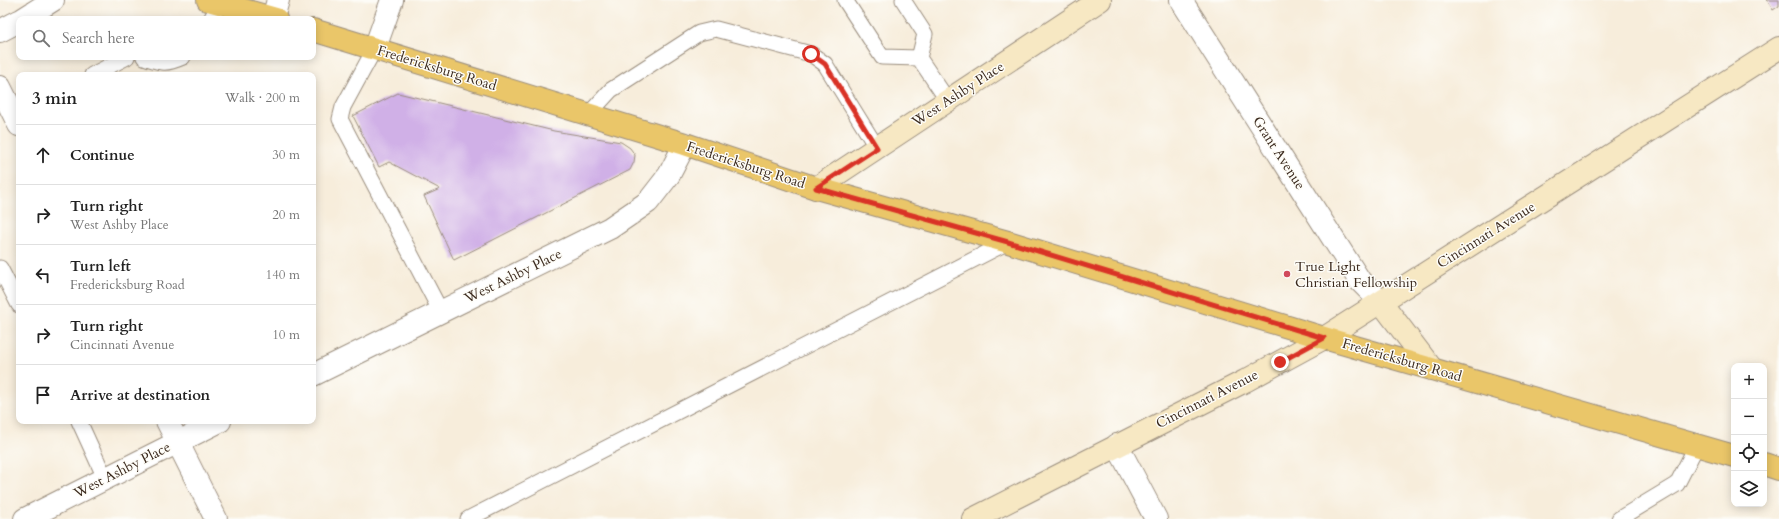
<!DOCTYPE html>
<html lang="en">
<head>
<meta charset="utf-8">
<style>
	body { margin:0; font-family:Cardo,serif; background:#f6f6f6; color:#222 }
	.controls { position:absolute; right:12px; bottom:12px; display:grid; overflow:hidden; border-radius:8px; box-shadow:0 2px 10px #0003 }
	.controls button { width:36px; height:36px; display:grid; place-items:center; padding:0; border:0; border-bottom:1px solid #e0e0e0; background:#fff; color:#222; font:20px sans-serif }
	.stop { position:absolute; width:12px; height:12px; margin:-9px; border:3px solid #d93025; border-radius:50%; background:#fff }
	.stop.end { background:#d93025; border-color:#fff; box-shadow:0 1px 4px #0008 }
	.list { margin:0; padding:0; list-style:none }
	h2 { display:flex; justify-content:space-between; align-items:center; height:52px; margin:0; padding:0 16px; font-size:17px }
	h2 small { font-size:13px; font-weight:400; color:#767676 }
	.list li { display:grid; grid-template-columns:26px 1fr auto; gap:12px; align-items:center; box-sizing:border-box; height:60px; padding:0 16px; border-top:1px solid #e0e0e0 }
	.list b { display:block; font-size:15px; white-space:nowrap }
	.list p { margin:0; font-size:13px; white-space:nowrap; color:#767676 }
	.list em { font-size:13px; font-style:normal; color:#767676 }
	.icon { flex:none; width:22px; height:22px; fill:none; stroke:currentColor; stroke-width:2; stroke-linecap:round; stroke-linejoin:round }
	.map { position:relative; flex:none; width:1779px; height:519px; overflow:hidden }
	.search { position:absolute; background:#fff; box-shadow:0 2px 10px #0003; left:16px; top:16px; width:300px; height:44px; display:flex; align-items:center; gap:10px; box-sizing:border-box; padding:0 14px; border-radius:8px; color:#767676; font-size:15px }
	.panel { position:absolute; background:#fff; box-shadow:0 2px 10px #0003; left:16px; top:72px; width:300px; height:352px; border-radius:8px }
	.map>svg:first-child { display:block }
	.building { fill:#d0b0e7 }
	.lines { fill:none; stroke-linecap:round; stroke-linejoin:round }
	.lane-casing { stroke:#998c7c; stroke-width:17 }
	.street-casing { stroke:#998c7c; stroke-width:24 }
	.secondary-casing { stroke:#998c7c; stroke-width:24 }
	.primary-casing { stroke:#998c7c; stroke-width:24 }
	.lane { stroke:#fff; stroke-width:15 }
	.street { stroke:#fff; stroke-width:22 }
	.secondary { stroke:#f7e8c3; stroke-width:22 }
	.primary { stroke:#eac669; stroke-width:22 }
	.route { stroke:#d93025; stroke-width:5 }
	.poi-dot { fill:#d1495b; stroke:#fdfcf7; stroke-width:1.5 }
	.labels { text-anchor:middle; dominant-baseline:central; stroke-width:3; stroke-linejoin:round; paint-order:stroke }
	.street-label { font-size:14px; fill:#3b2a1e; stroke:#fdfcf7 }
	.poi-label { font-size:14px; fill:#3b2a1e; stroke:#fdfcf7; text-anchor:start }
</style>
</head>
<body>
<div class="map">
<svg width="1779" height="519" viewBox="0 0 1779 519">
	<rect width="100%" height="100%" fill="#fdfcf7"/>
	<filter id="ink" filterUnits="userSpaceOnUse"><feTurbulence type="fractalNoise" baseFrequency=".025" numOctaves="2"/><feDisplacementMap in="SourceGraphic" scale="8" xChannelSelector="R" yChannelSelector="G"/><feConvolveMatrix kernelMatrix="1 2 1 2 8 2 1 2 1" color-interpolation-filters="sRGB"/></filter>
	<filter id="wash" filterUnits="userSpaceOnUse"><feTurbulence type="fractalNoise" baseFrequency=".012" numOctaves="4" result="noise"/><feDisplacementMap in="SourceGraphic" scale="16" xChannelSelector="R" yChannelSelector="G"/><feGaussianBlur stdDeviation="0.9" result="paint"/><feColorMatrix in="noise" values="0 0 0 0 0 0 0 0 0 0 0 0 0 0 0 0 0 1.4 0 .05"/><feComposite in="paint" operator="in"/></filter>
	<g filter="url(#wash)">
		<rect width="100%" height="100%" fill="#f7eddb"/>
		<g id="blocks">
			<!-- building -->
			<path class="building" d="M1767,0H1779V6L1773,10Z
				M398,93L554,131L621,142L630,148L635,155L634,162L630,170L454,260L424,196L440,189L389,162L379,167L353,116Z"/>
		</g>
	</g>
	<g filter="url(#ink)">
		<use href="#blocks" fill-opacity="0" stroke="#998c7c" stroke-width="1"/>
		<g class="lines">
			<defs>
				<path id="lane" d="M845,0L882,57L919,58
					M903,0L925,34L919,58L948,101
					M211,19L220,4
					M375,48L343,107L340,119L441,312
					M144,57C162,63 165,65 183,57
					M92,75L127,57
					M588,115L611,90L699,33L716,29L811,54L825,64L877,148
					M0,268L19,305
					M79,421L105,478
					M468,519L1008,242
					M1619,519L1677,484L1697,445"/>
				<path id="street" d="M1181,0L1360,281L1381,302
					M273,18L278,0
					M23,19L53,0
					M0,31L19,21
					M375,48L392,0
					M0,87L19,125
					M313,375L610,228L648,202L669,175L685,144
					M167,421L216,519
					M1117,445L1156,519
					M25,519L220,421"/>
				<path id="secondary" d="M816,188L1100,0
					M1381,302L1432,369
					M973,519L1245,381L1324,338L1779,48"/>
				<path id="primary" d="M208,0L276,19
					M313,30L685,144L816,188L1008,242L1324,338L1734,456
					M1764,464L1779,469"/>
			</defs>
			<!-- lane casing -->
			<use href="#lane" class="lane-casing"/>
			<!-- street casing -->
			<use href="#street" class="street-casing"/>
			<!-- secondary casing -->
			<use href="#secondary" class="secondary-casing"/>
			<!-- primary casing -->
			<use href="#primary" class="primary-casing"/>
			<!-- lane -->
			<use href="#lane" class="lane"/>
			<!-- street -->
			<use href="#street" class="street"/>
			<!-- secondary -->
			<use href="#secondary" class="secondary"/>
			<!-- primary -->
			<use href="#primary" class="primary"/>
		</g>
	</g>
	<g class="lines" filter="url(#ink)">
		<!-- route -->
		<path class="route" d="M811,54L825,64L877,148L816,188L1008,242L1324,338L1280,362"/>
	</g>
	<!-- markers -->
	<circle class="poi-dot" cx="1287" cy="274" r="4"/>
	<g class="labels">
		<!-- street labels -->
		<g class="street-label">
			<text transform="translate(437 68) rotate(17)">Fredericksburg Road</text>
			<text transform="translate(958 94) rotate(-33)">West Ashby Place</text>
			<text transform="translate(1279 153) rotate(57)">Grant Avenue</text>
			<text transform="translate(746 165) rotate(18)">Fredericksburg Road</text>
			<text transform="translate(1486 235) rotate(-32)">Cincinnati Avenue</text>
			<text transform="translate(513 276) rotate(-26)">West Ashby Place</text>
			<text transform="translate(1402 360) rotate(16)">Fredericksburg Road</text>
			<text transform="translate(1207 399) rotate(-27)">Cincinnati Avenue</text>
			<text transform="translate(122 470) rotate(-27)">West Ashby Place</text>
		</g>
		<!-- poi labels -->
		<g class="poi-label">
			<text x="1295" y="266">True Light<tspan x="1295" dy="16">Christian Fellowship</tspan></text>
		</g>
	</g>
</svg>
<div class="controls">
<button>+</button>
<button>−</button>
<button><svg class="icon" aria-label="locate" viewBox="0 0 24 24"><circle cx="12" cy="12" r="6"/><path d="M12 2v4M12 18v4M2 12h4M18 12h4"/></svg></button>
<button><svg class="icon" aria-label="layers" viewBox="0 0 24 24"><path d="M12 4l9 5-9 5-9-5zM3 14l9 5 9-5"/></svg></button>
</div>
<div class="stop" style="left:811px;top:54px"></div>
<div class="stop end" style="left:1280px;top:362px"></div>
<div class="search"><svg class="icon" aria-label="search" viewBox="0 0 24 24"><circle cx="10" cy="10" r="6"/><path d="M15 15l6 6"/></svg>Search here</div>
<section class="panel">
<h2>3 min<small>Walk · 200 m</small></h2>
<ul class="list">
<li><svg class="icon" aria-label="ahead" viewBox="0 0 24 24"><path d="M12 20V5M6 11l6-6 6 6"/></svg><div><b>Continue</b></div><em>30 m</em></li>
<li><svg class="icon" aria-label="right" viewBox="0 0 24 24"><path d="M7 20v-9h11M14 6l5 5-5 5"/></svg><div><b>Turn right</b><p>West Ashby Place</p></div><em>20 m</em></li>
<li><svg class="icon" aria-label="left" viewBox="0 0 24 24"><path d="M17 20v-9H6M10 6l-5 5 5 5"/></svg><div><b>Turn left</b><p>Fredericksburg Road</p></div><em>140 m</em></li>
<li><svg class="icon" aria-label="right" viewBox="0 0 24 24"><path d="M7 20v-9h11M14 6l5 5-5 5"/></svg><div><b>Turn right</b><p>Cincinnati Avenue</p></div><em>10 m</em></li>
<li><svg class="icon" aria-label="arrive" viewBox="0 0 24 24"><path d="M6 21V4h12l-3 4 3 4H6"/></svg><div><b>Arrive at destination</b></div></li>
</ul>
</section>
</div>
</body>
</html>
